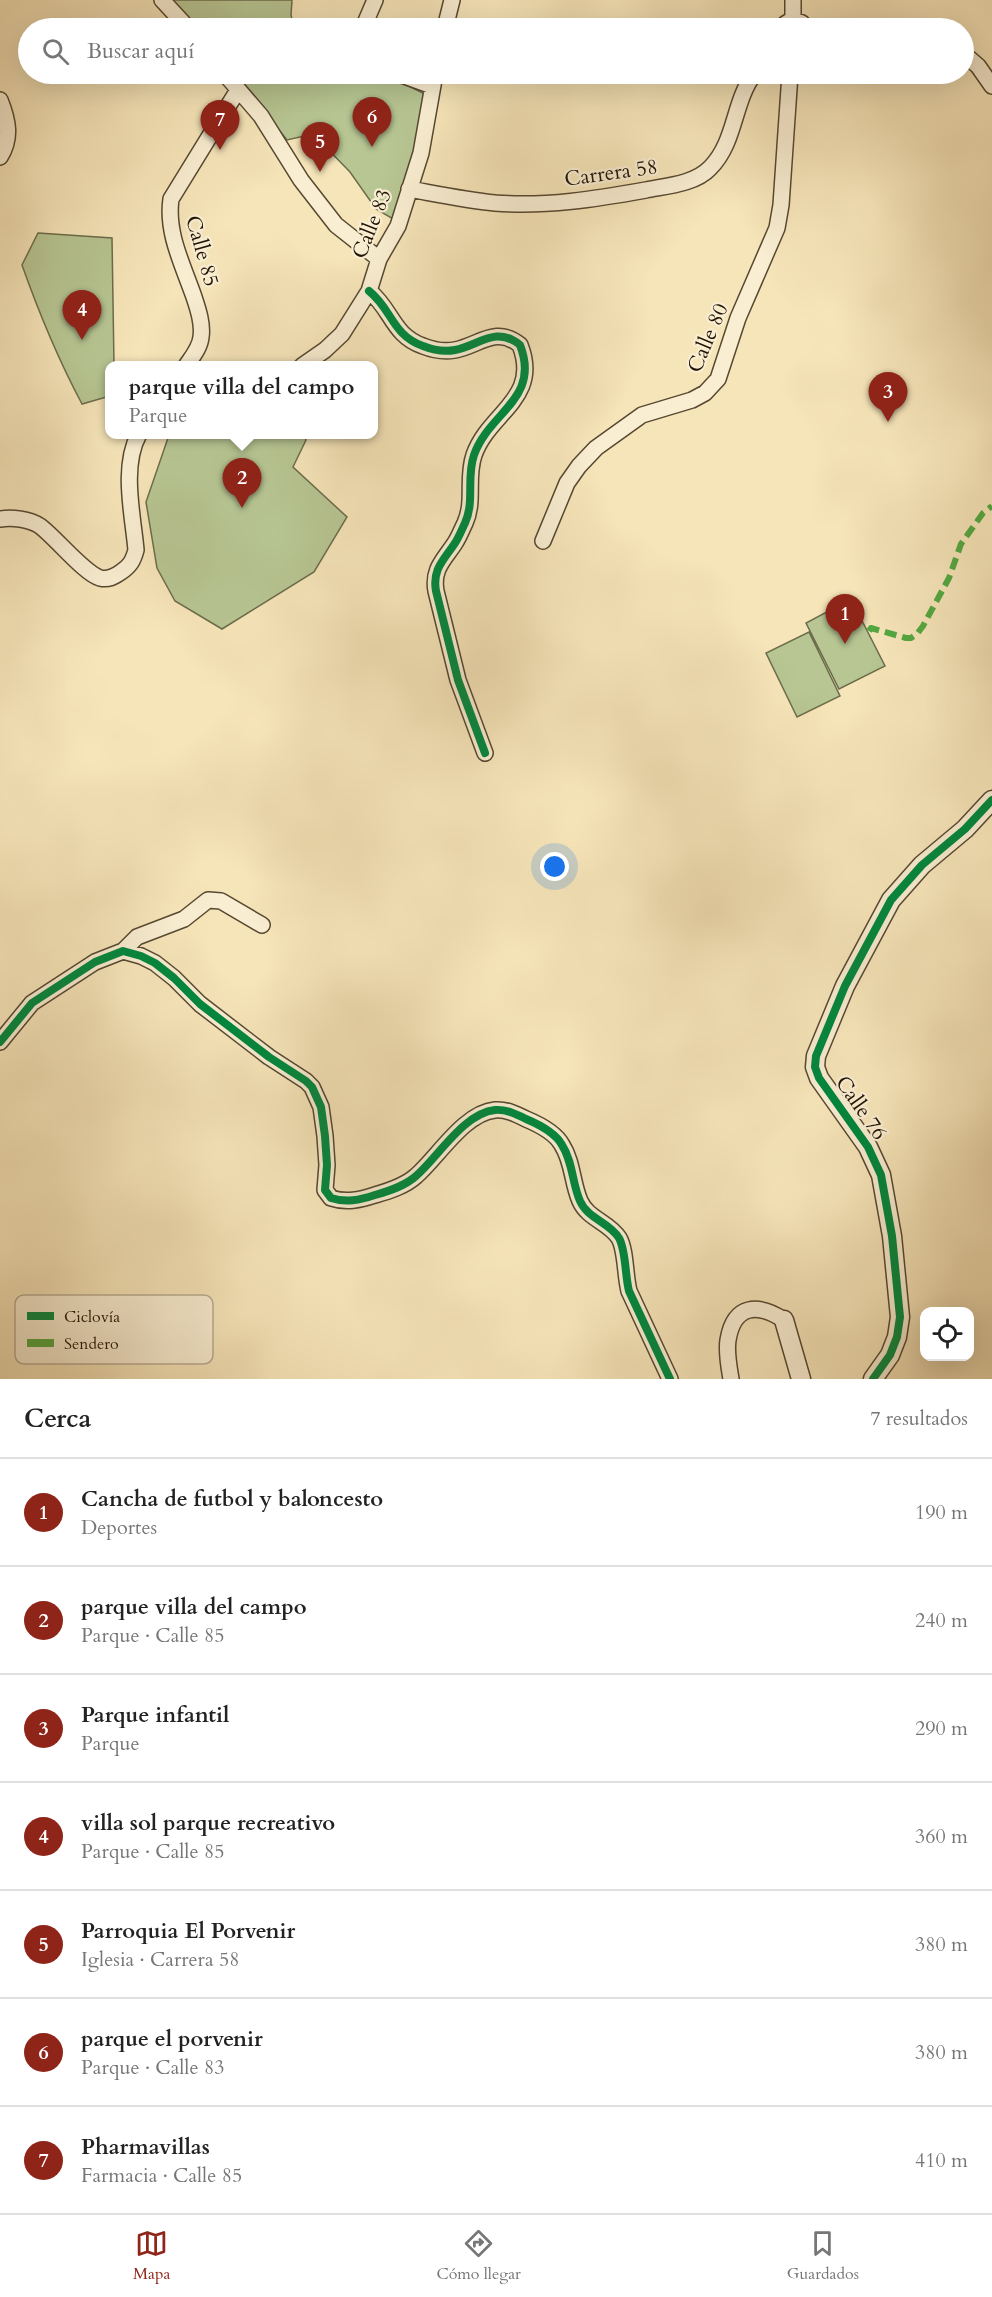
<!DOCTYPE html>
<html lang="es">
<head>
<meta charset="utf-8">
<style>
	body { margin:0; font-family:Cardo,serif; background:#f6f6f6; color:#222 }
	.controls { position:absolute; right:18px; bottom:18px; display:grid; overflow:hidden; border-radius:12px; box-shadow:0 6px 24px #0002 }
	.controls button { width:54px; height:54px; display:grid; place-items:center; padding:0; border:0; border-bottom:2px solid #e0e0e0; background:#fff; color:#222; font:30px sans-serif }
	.you { position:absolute; left:555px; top:867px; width:21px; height:21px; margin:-15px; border:4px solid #fff; border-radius:50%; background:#1a73e8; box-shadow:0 0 0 9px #1a73e833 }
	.badge { display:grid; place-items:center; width:39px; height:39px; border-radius:50%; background:#8f2418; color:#fff; font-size:20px; font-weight:700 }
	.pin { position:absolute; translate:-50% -50px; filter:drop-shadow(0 2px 3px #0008) }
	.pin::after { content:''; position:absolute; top:32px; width:21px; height:18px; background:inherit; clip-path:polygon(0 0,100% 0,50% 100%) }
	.popup { position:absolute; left:105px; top:361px; width:273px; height:78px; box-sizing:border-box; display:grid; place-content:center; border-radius:12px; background:#fff; filter:drop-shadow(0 2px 4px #0005); font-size:20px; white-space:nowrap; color:#767676 }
	.popup b { font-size:22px; color:#222 }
	.popup::after { content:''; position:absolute; left:50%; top:100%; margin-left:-12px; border:12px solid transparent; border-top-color:#fff }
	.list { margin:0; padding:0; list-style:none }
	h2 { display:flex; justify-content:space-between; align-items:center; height:78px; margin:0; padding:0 24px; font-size:26px }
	h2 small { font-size:20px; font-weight:400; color:#767676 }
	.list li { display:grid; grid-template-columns:39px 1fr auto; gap:18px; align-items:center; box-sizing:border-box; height:108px; padding:0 24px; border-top:2px solid #e0e0e0 }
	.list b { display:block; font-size:22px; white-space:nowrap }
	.list p { margin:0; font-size:20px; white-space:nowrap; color:#767676 }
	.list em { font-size:20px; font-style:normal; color:#767676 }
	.icon { flex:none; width:33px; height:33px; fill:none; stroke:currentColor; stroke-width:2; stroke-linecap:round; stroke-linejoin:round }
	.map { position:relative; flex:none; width:992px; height:1379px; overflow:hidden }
	.search { position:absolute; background:#fff; box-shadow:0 6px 24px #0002; left:18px; right:18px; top:18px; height:66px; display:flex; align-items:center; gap:15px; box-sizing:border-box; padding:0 21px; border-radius:33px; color:#767676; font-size:22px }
	.sheet { height:834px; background:#fff }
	nav { display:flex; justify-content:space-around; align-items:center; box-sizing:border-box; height:84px; border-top:2px solid #e0e0e0; background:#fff; font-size:16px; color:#767676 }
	nav a { display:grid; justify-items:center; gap:3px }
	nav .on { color:#8f2418 }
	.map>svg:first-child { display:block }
	.green { fill:#b7c693; stroke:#6c6c4c; stroke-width:1.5 }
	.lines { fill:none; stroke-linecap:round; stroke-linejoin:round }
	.minor-casing { stroke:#564831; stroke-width:18 }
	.tertiary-casing { stroke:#564831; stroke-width:21 }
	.minor { stroke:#f9eed2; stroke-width:15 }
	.tertiary { stroke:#f9eed2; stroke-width:18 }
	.quiet { stroke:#52a840; stroke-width:6; stroke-dasharray:12 6; stroke-linecap:butt }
	.cycleway-casing { stroke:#f9eed2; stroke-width:11 }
	.cycleway { stroke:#00873e; stroke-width:8 }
	.labels { text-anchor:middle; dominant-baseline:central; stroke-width:4.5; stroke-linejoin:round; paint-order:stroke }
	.street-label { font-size:21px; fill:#201304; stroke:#f9eed2 }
	.key { fill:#f9eed2; stroke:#b8ac94; stroke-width:1.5 }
	.key-label { font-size:16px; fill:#201304 }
</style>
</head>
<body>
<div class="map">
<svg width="992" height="1379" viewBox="0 0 992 1379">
	<rect width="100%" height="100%" fill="#f6e5b9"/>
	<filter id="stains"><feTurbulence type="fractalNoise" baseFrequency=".00333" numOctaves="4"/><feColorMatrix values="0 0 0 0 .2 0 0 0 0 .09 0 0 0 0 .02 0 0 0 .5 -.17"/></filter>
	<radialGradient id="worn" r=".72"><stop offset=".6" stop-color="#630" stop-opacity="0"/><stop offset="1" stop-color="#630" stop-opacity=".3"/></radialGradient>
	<!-- green -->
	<path class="green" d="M166,0H292L291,15L294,28H194Z
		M235,74H384L427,95L419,153L393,219L376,209L350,172L313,134L287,140Z
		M38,233L112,238L114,365L110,366V396L82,404C58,359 39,313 22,265Z
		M169,435H304L306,440L293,467L347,517L314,572L222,629L175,601L157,568L146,502Z
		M851,599L885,666L839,689L806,623Z
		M809,632L840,696L797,717L766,653Z"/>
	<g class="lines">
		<defs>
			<path id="minor" d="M162,0L188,28
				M793,0V19
				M363,28L375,0
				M445,28L452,0
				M784,28L785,24L793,19L802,23L805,28
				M964,54L978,66L992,86
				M225,74L261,116L301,180L336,225L379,259
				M399,74L432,86
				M0,100C8,120 12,138 0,157
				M409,189C437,194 466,200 495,203C546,207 596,199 646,190C666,186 695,184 710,168C736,142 733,102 754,74
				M369,291C392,309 392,335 423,346C433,350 444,352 455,350C478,346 496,325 520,345C541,399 489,412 474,455C466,478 475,501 465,523C462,529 459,537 455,543C444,560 432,569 436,591L458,680L485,753
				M186,366C192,357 200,348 201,337C203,324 198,309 194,297C183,265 166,233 171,199L238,90
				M302,366L325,350L342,334L369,291L379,259L398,226L421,153L435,74
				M0,519C12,517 29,519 40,526C56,538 84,573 100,578C108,580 114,577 121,572C130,566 133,561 136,550C133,515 121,467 139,434
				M543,541L567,483L579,466L596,448L642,415L692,400L705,393L718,379L738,318L777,228L781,205L790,74
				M123,951L137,937L184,919L208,900L221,901L262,925
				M0,1042L32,1003L95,962L123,951L141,956L155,963L174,978L200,1004L269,1057L306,1081L312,1087L321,1107L325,1136L327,1165L325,1190L331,1198C346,1203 360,1200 375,1195C389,1191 405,1186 416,1176C438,1157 464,1113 495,1110C506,1109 516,1114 526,1119C538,1124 555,1132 562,1145C573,1162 572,1183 580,1201C588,1219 609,1222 619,1238C626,1250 625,1276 629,1291L670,1379
				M731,1379C729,1367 726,1352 728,1340C734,1304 758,1303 784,1320"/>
			<path id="tertiary" d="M784,1320L801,1379
				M873,1379L890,1355L897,1337L900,1317L892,1236L881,1175L868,1147L819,1078L815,1067L816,1056L845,986L891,900L922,865L965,829L992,800"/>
		</defs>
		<!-- minor casing -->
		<use href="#minor" class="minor-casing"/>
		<!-- tertiary casing -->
		<use href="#tertiary" class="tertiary-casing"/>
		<!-- minor -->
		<use href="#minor" class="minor"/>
		<!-- tertiary -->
		<use href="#tertiary" class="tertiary"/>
		<!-- quiet -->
		<path class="quiet" d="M869,631L871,628L906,638H911L917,634L923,626L949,578L961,544L983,513L992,506"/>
		<defs>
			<path id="cycleway" d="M369,291C392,309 392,335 423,346C433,350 444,352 455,350C478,346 496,325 520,345C541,399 489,412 474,455C466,478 475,501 465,523C462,529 459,537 455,543C444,560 432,569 436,591L458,680L485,753
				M0,1042L32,1003L95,962L123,951L141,956L155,963L174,978L200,1004L269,1057L306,1081L312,1087L321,1107L325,1136L327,1165L325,1190L331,1198C346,1203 360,1200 375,1195C389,1191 405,1186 416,1176C438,1157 464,1113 495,1110C506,1109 516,1114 526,1119C538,1124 555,1132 562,1145C573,1162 572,1183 580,1201C588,1219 609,1222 619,1238C626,1250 625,1276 629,1291L670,1379
				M873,1379L890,1355L897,1337L900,1317L892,1236L881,1175L868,1147L819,1078L815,1067L816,1056L845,986L891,900L922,865L965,829L992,800"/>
		</defs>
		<!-- cycleway casing -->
		<use href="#cycleway" class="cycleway-casing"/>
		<!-- cycleway -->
		<use href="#cycleway" class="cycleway"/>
	</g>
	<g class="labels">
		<!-- street labels -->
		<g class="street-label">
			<text transform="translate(611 173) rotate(-8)">Carrera 58</text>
			<text transform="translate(372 224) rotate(-68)">Calle 83</text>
			<text transform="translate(202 251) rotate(74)">Calle 85</text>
			<text transform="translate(708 338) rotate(-67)">Calle 80</text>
			<text transform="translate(861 1108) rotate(55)">Calle 76</text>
		</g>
	</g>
	<!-- legend -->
	<rect x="15" y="1295" width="198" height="69" rx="9" class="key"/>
	<rect x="27" y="1312" width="27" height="8" fill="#00873e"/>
	<rect x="27" y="1339" width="27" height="8" fill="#52a840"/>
	<g class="key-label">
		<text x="64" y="1322">Ciclovía</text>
		<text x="64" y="1349">Sendero</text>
	</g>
	<rect width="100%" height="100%" filter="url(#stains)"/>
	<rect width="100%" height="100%" fill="url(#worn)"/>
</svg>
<div class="controls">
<button><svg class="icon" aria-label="locate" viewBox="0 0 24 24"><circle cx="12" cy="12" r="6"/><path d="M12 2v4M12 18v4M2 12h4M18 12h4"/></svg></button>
</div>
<div class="you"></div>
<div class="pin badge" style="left:845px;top:644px">1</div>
<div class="pin badge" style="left:242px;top:508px">2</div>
<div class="popup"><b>parque villa del campo</b>Parque</div>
<div class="pin badge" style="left:888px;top:422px">3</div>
<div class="pin badge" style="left:82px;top:340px">4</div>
<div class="pin badge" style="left:320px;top:172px">5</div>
<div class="pin badge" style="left:372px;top:147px">6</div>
<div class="pin badge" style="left:220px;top:150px">7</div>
<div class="search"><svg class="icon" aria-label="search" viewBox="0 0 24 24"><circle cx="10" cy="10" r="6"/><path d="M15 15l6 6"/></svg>Buscar aquí</div>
</div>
<section class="sheet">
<h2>Cerca<small>7 resultados</small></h2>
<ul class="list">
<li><span class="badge">1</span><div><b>Cancha de futbol y baloncesto</b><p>Deportes</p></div><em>190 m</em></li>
<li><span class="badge">2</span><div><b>parque villa del campo</b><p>Parque · Calle 85</p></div><em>240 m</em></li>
<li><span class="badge">3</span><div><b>Parque infantil</b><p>Parque</p></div><em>290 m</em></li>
<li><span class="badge">4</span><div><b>villa sol parque recreativo</b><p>Parque · Calle 85</p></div><em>360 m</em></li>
<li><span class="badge">5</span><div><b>Parroquia El Porvenir</b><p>Iglesia · Carrera 58</p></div><em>380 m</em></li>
<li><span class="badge">6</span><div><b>parque el porvenir</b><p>Parque · Calle 83</p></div><em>380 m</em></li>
<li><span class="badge">7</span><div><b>Pharmavillas</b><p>Farmacia · Calle 85</p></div><em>410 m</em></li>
</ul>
</section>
<nav>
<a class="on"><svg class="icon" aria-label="map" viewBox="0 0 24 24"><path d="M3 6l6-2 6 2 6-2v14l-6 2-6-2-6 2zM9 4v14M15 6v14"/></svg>Mapa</a>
<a><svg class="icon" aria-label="directions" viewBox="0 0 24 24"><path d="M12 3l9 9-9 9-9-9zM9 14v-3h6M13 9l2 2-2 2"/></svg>Cómo llegar</a>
<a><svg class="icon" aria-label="saved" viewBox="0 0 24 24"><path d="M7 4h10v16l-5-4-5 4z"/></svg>Guardados</a>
</nav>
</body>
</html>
